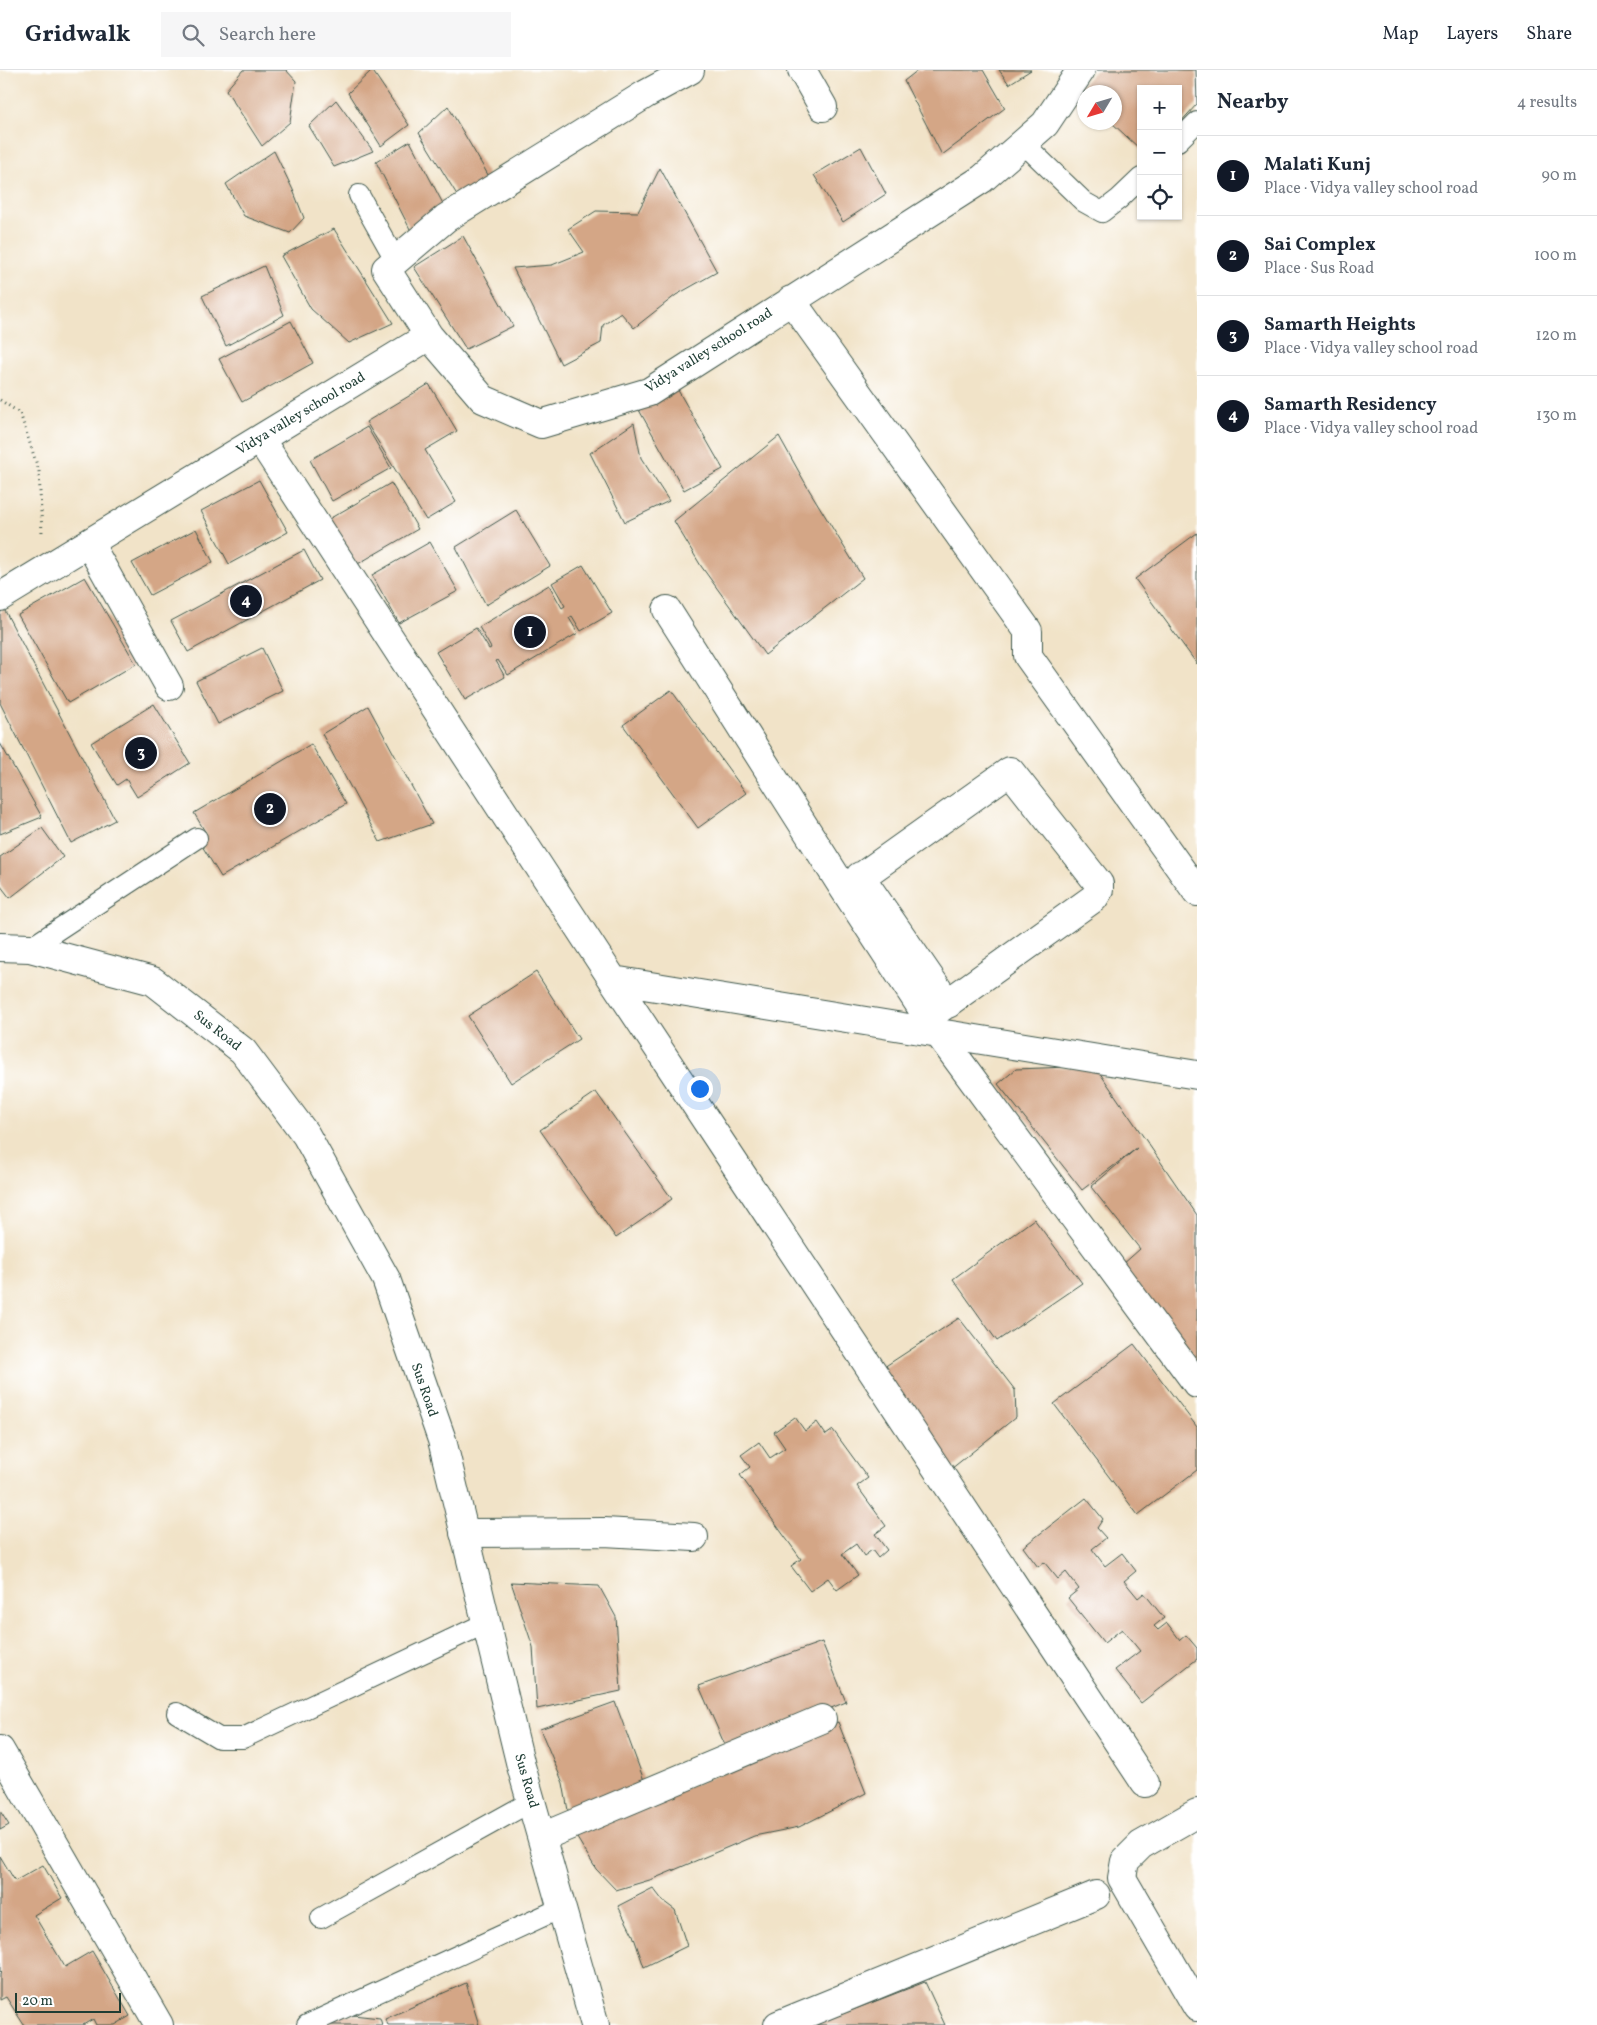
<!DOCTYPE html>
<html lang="en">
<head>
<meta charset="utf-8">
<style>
	body { margin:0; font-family:Vollkorn,serif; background:#f6f6f7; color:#1f2937 }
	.controls { position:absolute; right:15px; top:15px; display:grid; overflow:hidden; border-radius:0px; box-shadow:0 1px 4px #0004 }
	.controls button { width:45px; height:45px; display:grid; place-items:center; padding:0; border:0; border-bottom:1px solid #e0e1e3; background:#fff; color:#1f2937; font:25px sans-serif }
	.compass { position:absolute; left:1077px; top:15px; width:45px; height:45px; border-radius:50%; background:#fff; box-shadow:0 1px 4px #0004; rotate:232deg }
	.scale { position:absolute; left:15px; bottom:12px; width:106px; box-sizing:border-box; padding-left:5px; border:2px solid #1f3d34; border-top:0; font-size:14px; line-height:18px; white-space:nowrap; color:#1f3d34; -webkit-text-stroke:4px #fff; paint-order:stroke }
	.you { position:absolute; left:699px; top:1018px; width:18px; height:18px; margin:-12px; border:4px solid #fff; border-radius:50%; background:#1a73e8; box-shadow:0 0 0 8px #1a73e833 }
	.badge { display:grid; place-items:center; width:32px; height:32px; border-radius:50%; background:#111827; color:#fff; font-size:16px; font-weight:700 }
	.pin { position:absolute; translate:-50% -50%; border:2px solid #fff; box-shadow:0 1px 5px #0006 }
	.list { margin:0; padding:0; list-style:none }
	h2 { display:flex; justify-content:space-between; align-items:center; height:65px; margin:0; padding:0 20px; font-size:21px }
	h2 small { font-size:16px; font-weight:400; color:#747a83 }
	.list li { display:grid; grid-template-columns:32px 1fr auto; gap:15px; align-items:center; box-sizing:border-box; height:80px; padding:0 20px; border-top:1px solid #e0e1e3 }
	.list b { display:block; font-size:19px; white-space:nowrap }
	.list p { margin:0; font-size:16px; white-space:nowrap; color:#747a83 }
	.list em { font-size:16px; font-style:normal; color:#747a83 }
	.icon { flex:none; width:28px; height:28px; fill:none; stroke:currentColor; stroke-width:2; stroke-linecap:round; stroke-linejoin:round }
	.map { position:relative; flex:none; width:1197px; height:1955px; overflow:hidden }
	header { display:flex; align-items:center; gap:30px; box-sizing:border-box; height:70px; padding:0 25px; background:#fff; border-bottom:1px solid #e0e1e3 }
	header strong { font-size:24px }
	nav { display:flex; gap:28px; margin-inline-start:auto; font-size:18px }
	.search { width:350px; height:45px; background:#f6f6f7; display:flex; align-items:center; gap:12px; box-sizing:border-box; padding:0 18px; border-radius:0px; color:#747a83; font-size:19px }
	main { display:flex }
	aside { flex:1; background:#fff }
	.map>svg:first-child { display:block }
	.building { fill:#d4a686 }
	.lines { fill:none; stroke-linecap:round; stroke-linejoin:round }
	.service-casing { stroke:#3e564a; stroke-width:22 }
	.minor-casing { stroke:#3e564a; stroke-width:30 }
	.secondary-casing { stroke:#3e564a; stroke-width:30 }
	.path { stroke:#3e564a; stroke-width:3; stroke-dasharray:1 4; stroke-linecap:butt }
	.service { stroke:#fff; stroke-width:20 }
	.minor { stroke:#fff; stroke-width:28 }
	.secondary { stroke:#fff; stroke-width:28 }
	.labels { text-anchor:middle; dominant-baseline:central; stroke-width:5; stroke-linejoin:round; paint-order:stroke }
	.street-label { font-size:14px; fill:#1f3d34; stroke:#fff }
</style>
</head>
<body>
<header>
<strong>Gridwalk</strong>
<div class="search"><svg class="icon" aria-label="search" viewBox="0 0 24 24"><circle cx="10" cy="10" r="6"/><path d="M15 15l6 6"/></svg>Search here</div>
<nav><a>Map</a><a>Layers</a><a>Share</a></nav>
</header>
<main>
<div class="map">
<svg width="1197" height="1955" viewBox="0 0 1197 1955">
	<rect width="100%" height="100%" fill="#fff"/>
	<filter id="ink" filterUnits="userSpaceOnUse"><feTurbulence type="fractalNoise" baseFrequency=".02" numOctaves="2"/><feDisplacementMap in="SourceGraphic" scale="10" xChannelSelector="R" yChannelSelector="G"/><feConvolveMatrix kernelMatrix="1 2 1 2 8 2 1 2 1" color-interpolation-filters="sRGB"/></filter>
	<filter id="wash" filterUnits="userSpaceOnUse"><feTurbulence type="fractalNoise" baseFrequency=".0096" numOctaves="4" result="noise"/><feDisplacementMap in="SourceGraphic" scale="20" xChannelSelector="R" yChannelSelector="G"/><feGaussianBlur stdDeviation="1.12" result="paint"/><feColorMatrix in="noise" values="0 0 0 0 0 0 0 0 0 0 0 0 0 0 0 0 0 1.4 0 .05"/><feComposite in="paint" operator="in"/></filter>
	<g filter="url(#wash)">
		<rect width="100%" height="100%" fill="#f1e3c8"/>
		<g id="blocks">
			<!-- building -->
			<path class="building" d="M243,0H286L296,11L290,52L262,76L226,20Z
				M372,0L409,55L381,76L348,23Z
				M918,0H983L1005,38L942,85L904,11Z
				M999,0H1031L1009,14Z
				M1096,0H1196L1197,34L1178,55V19H1141V80L1111,52H1114V22H1084V28L1076,21Z
				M336,30L373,81L334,97L309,56Z
				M448,36L491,110L459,128L419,63Z
				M410,71L450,147L412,163L376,92Z
				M861,77L886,124L843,152L814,105Z
				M274,81L293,120L304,148L290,163L244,146L226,114Z
				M660,98L717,202L676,225L634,258L621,243L603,255L601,273L561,294L513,198L552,195L584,182L568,159L596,141L638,142Z
				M334,159L393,253L349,273L311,239L281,186Z
				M463,166L513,256L466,279L414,197Z
				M264,196L284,245L226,276L202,226Z
				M291,251L313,293L242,332L219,289Z
				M429,314L457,361L425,380L456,432L426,450L366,352Z
				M675,315L723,399L684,420L639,340Z
				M634,353L641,388L669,431L625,452L590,383Z
				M367,357L391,398L332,431L310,390Z
				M779,366L808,418L863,508L765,585L701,496L674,451Z
				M259,410L288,462L229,494L201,441Z
				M391,413L418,459L356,495L329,449Z
				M516,440L550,496L486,535L456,477Z
				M196,459L213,492L150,525L132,493Z
				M1197,463V594L1135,509Z
				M430,472L458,521L399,553L372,505Z
				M304,480L320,510L188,582L171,551Z
				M583,495L612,543L581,561L572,546L569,548L578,563L508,605L498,590L496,591L505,607L465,630L436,582L476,558L489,579L491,578L479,557L549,515L562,538L565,536L552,513Z
				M85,507L136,594L68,633L18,545Z
				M4,539L115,750L71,773L0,633V543Z
				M262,578L283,621L218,654L196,611Z
				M671,620L746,723L698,758L623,655Z
				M154,634L190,693L137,727L126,709L117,715L91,673Z
				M368,636L432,754L380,772L322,664Z
				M0,673L42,747L0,764Z
				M311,674L346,734L221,807L199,771L207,765L194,743Z
				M42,758L63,787L10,828L0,815V787Z
				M536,902L579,969L511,1013L468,946Z
				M1095,996L1197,1145V1300L1122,1195L1140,1179L1091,1117L1137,1078L1082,1120L998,1014L1016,999Z
				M596,1022L672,1129L616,1168L540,1060Z
				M1034,1149L1082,1213L997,1271L953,1209Z
				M959,1248L1015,1320L1016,1347L951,1399L881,1299Z
				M1134,1274L1197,1357V1400L1138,1445L1054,1334Z
				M795,1347L805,1361L817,1352L826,1365L833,1360L868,1408L857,1416L886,1456L875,1464L887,1480L878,1488L872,1480L864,1486L856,1474L842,1484L858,1505L837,1520L828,1508L810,1521L791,1496L801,1489L740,1405L750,1397L741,1385L759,1372L770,1388L785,1378L774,1362Z
				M1086,1428L1103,1449L1097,1458L1106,1468L1092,1479L1105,1496L1122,1483L1136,1501L1124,1511L1138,1528L1144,1523L1164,1548L1154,1556L1158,1560L1167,1553L1180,1570L1186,1565L1197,1578V1589L1141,1633L1115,1600L1140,1581L1122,1559L1104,1573L1068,1528L1079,1519L1066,1502L1058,1509L1044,1492L1038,1497L1023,1477Z
				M511,1512L599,1516L616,1547L621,1621L537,1639L533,1577Z
				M822,1572L846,1632L727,1680L699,1616Z
				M615,1632L645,1713L569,1746L563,1713L540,1659Z
				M838,1652L866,1723L799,1757L754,1766L653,1809L616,1820L596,1799L574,1763L735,1698Z
				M0,1741L9,1755L0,1760Z
				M0,1786L15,1811L43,1795L62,1828L34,1845L65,1897L92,1881L130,1946L115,1955H96L93,1949L83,1955H24L6,1927L0,1930V1904L2,1903L0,1901Z
				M653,1818L663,1831L675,1840L687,1876L644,1897L633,1865L618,1836Z
				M925,1912L945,1955H814Z
				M466,1913L479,1955H388L385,1949Z
				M344,1944L380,1948L382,1955H323Z"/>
		</g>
	</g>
	<g filter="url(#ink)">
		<use href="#blocks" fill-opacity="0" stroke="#3e564a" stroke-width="1"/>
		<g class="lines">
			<defs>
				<path id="service" d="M1178,71L1197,52
					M1023,73L1084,132L1102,142L1119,129L1141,108
					M359,125L396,191
					M30,878L197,768
					M177,1643L219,1668H243L486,1553
					M321,1848L532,1731
					M307,1955L561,1838"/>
				<path id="minor" d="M690,0L646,24L446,148L386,199L429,266L483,329L541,354L649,322L982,109L1045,54L1081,0
					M802,0L823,37
					M791,230L1028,561V586L1197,822
					M260,369L613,910L1145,1713
					M89,473L169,616
					M0,527L429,266
					M667,540L844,819L938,963L1197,1314
					M860,806L948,934
					M844,819L1010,701L1099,814V820L1094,828L928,947
					M613,910L1197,1005
					M464,1463L604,1462L694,1467
					M0,1680L159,1955
					M1197,1743L1141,1775L1125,1791L1122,1808L1197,1937
					M542,1767L822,1649
					M778,1955L1096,1825"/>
				<path id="secondary" d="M0,877L30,878L153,911L243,981L306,1065L386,1209L442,1370L521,1696L595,1955"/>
			</defs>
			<!-- service casing -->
			<use href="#service" class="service-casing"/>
			<!-- minor casing -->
			<use href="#minor" class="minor-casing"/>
			<!-- secondary casing -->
			<use href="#secondary" class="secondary-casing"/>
			<!-- path -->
			<path class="path" d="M0,330L20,343L39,401L42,463"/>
			<!-- service -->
			<use href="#service" class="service"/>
			<!-- minor -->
			<use href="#minor" class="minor"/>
			<!-- secondary -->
			<use href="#secondary" class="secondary"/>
		</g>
	</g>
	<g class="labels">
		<!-- street labels -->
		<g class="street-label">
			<text transform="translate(709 281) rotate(-32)">Vidya valley school road</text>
			<text transform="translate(301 344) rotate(-31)">Vidya valley school road</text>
			<text transform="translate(217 961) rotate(38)">Sus Road</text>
			<text transform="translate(424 1320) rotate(71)">Sus Road</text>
			<text transform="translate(526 1711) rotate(74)">Sus Road</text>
		</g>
	</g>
</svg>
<div class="controls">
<button>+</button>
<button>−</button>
<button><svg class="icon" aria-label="locate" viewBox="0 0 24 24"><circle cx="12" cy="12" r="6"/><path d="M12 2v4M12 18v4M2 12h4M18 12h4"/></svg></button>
</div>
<svg class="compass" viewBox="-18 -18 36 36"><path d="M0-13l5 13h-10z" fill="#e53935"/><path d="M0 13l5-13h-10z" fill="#747a83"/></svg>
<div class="scale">20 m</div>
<div class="you"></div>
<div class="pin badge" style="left:530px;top:562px">1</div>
<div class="pin badge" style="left:270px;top:739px">2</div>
<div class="pin badge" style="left:141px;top:683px">3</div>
<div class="pin badge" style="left:246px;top:531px">4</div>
</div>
<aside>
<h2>Nearby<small>4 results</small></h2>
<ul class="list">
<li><span class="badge">1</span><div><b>Malati Kunj</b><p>Place · Vidya valley school road</p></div><em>90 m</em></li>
<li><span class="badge">2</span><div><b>Sai Complex</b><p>Place · Sus Road</p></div><em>100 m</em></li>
<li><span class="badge">3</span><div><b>Samarth Heights</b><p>Place · Vidya valley school road</p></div><em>120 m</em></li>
<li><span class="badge">4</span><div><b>Samarth Residency</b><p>Place · Vidya valley school road</p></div><em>130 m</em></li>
</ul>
</aside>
</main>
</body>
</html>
